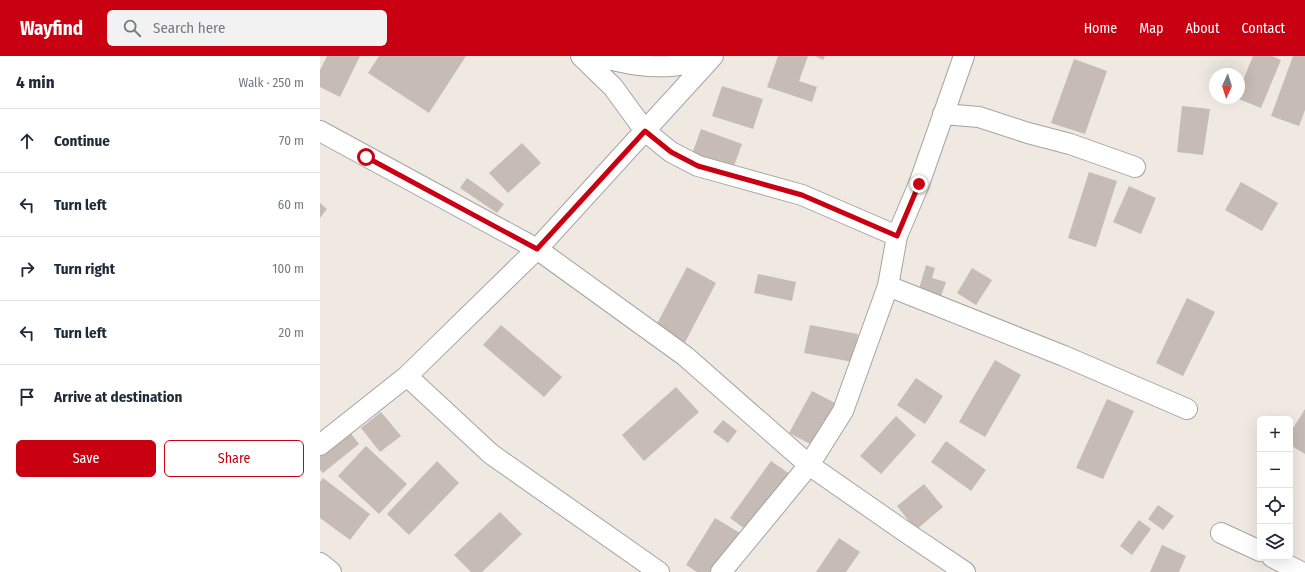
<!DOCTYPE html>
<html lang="en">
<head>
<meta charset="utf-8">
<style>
	body { margin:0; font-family:"Fira Sans Condensed",sans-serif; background:#f2f2f3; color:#1f2937 }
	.controls { position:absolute; right:12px; bottom:12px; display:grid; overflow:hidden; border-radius:6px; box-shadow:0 4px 16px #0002 }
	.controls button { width:36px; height:36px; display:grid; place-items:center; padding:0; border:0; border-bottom:1px solid #e0e1e3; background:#fff; color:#1f2937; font:20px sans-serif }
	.compass { position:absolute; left:889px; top:12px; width:36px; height:36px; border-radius:50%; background:#fff; box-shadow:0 4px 16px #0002; rotate:184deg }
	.stop { position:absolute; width:12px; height:12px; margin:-9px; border:3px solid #c90011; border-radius:50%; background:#fff }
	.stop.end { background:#c90011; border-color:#fff; box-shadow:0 1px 4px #0008 }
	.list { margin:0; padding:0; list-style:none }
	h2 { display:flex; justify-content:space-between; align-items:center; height:52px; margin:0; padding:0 16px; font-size:17px }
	h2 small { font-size:13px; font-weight:400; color:#747a83 }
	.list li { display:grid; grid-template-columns:26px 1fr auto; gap:12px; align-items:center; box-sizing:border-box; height:64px; padding:0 16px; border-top:1px solid #e0e1e3 }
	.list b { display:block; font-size:15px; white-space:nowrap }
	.list em { font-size:13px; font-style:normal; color:#747a83 }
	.actions { display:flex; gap:8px; padding:12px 16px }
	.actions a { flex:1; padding:9px 0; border:1px solid #c90011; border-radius:6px; text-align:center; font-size:14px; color:#c90011 }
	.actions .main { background:#c90011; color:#fff }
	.icon { flex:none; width:22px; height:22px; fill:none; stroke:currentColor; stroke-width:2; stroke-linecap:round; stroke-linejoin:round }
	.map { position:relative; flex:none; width:985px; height:516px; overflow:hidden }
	header { display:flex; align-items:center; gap:24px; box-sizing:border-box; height:56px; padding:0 20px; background:#c90011; color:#fff }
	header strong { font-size:19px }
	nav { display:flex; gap:22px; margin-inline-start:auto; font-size:14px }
	.search { width:280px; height:36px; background:#f2f2f3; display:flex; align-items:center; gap:10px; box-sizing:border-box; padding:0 14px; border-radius:6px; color:#747a83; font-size:15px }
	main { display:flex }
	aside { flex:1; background:#fff }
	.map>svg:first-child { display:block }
	.building { fill:#c6bbb5 }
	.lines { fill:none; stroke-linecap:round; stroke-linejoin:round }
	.street-casing { stroke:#a4a4a4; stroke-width:22 }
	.street { stroke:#fff; stroke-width:20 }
	.route { stroke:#c90011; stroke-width:5 }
</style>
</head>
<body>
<header>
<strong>Wayfind</strong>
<div class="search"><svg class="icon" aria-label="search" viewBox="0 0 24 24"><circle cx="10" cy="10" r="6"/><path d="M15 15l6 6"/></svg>Search here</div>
<nav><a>Home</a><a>Map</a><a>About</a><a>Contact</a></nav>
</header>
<main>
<aside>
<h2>4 min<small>Walk · 250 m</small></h2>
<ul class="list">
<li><svg class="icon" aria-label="ahead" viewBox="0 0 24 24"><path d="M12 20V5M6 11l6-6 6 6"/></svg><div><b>Continue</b></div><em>70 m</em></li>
<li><svg class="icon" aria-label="left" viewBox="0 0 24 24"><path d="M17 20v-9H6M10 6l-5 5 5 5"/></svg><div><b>Turn left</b></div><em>60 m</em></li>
<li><svg class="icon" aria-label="right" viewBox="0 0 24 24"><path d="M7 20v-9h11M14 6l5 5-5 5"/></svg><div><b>Turn right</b></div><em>100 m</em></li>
<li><svg class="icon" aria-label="left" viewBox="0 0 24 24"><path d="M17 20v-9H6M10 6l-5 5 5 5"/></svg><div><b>Turn left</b></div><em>20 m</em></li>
<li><svg class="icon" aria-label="arrive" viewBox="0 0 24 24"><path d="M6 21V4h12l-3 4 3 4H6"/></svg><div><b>Arrive at destination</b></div></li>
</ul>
<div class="actions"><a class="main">Save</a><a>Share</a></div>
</aside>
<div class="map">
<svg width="985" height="516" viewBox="0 0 985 516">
	<rect width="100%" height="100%" fill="#efe9e2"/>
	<!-- building -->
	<path class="building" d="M7,0H40L20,41L0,31V14Z
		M59,0H146L109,57L48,17Z
		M458,0H488L479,25L497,31L492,46L447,31Z
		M495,0H505L503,4Z
		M933,0H952L961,4L941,52L916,42H919V34Z
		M973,0H985V54L979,70L951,60Z
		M754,3L787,15L765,78L731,67Z
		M402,30L443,43L433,73L392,60Z
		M862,50L890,53L883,99L857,96Z
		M381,73L422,88L411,118L370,104Z
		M202,87L221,107L188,137L169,117Z
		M769,116L797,125L776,191L748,182Z
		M147,122L184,148L177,157L140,132Z
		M921,126L958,147L942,175L905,154Z
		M809,130L836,142L821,178L793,166Z
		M0,147L7,153L0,162Z
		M606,209L615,212L612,222L626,226L621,240L599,233Z
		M367,211L396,227L361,294L331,279Z
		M652,212L672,224L656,249L637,237Z
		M438,218L476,226L472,245L434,237Z
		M867,242L895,256L863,320L836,307Z
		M181,269L242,321L224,341L163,289Z
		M490,269L538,278L533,306L484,297Z
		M675,304L701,319L665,381L639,366Z
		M596,322L623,340L605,368L577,349Z
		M356,331L379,356L324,405L302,379Z
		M492,335L517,348L494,390L469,377Z
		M787,343L814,355L783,423L756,412Z
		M985,353V398L970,389V377Z
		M61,356L81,380L60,396L41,372Z
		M576,360L596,379L561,418L540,400Z
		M403,364L417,375L408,387L393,376Z
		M29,375L39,388L3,417L0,414V398Z
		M626,385L666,414L651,435L611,406Z
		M46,390L87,428L59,458L18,420Z
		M117,405L139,427L89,479L67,458Z
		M451,405L474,421L432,478L410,462Z
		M3,422L50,458L30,484L0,462V426Z
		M604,428L623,451L596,474L577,450Z
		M838,449L854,460L843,474L828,463Z
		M180,456L202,478L162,516H151L134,499Z
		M395,462L420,477L396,516H377L366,509Z
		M819,464L831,473L812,499L800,490Z
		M519,482L540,496L526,516H496Z
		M842,489L866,500L859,516H830Z"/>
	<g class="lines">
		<defs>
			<path id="street" d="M261,0L293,31L325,75L351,96L378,110L482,139L577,180
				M278,0C307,9 340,14 370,7C376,5 382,2 388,0
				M623,58L659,61L708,77L750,88L815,111
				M0,75L217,193L365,300L489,409L584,475L645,516
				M568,230L744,300L867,353
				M87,320L171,398L339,516
				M0,389L87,320L217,193L393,0
				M901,477L940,495
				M952,501L981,516
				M0,507L11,516
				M401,516L489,409L523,355L568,230L577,180L599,128L644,0"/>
		</defs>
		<!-- street casing -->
		<use href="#street" class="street-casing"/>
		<!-- street -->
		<use href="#street" class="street"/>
	</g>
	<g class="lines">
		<!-- route -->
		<path class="route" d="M46,101L217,193L325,75L351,96L378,110L482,139L577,180L599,128"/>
	</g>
</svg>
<div class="controls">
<button>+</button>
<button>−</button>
<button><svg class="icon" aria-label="locate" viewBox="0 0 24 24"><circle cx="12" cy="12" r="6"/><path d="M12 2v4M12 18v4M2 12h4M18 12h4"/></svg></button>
<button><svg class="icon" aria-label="layers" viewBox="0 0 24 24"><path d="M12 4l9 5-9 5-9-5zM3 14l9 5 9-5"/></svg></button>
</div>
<svg class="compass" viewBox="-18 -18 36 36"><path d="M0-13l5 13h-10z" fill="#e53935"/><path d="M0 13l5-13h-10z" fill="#747a83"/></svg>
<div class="stop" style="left:46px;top:101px"></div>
<div class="stop end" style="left:599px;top:128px"></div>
</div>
</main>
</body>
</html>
